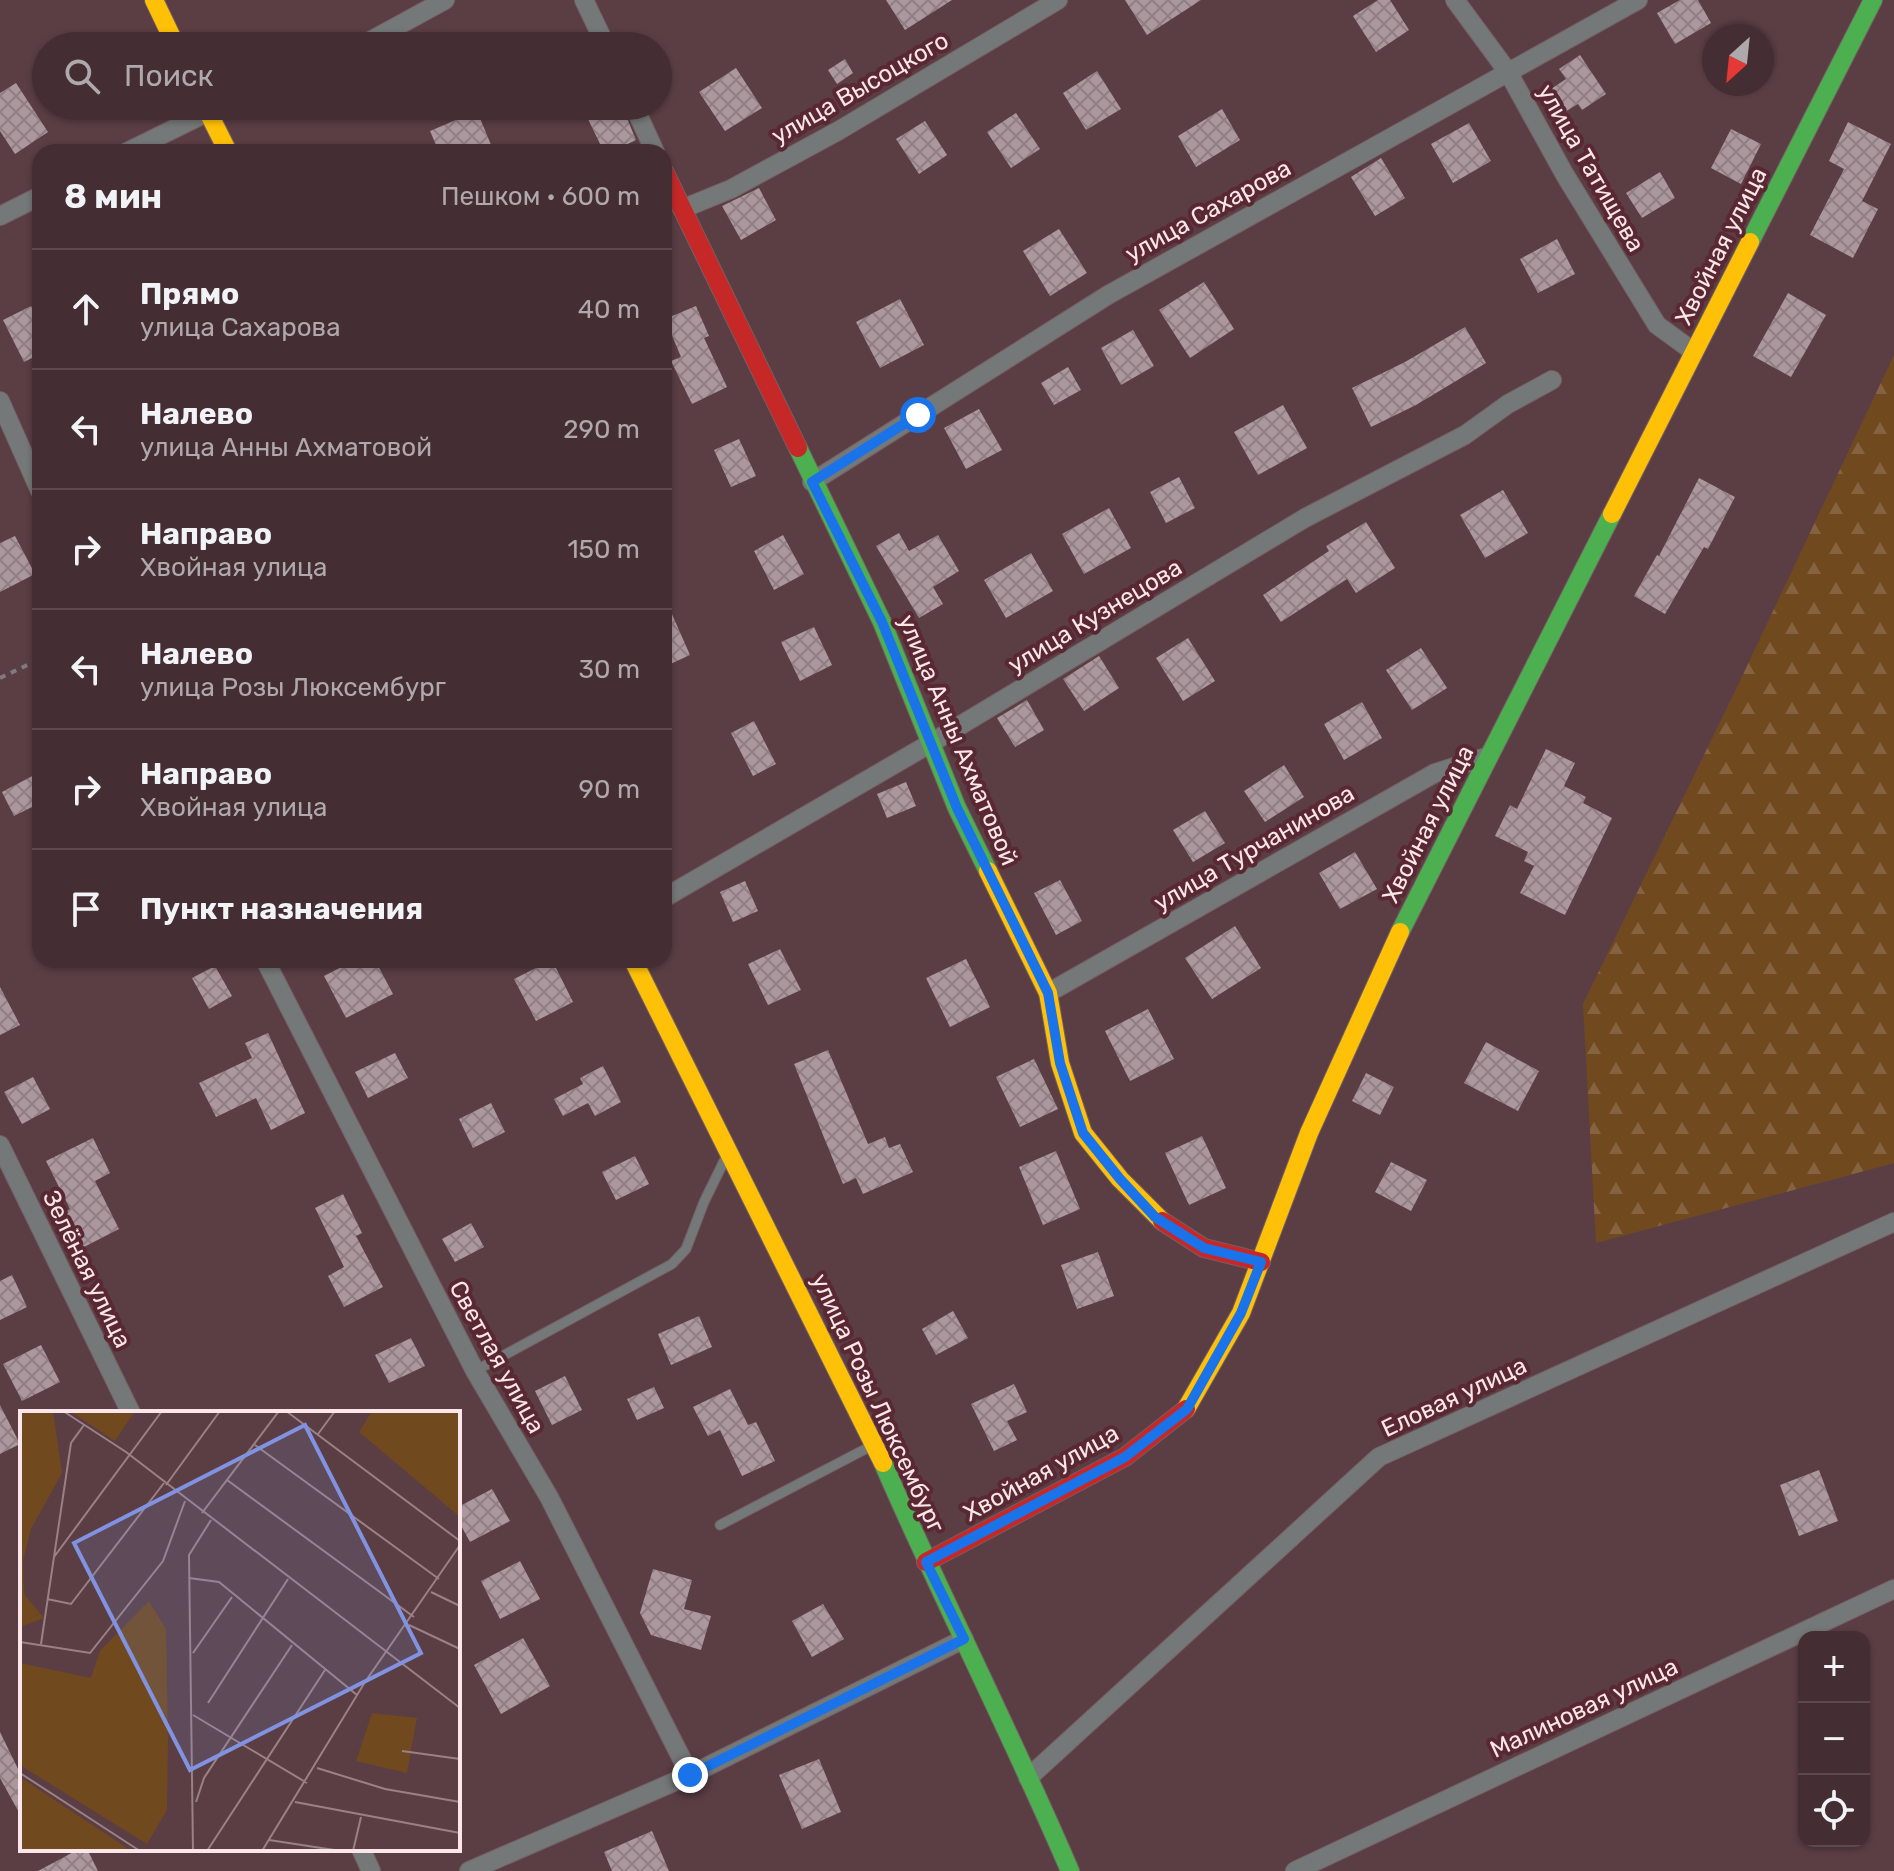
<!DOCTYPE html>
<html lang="ru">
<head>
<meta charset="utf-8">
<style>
	body { margin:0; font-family:Rubik,sans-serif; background:#4e3a3f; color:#f1f3f6 }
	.controls { position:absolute; right:24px; bottom:24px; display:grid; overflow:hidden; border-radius:16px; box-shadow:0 2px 6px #0004 }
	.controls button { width:72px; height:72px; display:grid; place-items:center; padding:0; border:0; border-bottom:2px solid #5c4a4e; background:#442e33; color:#f1f3f6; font:40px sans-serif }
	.compass { position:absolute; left:1702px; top:24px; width:72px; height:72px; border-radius:50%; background:#442e33; box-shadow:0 2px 6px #0004; rotate:207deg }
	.stop { position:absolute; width:24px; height:24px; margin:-18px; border:6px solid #1a73e8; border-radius:50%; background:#fff }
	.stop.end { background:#1a73e8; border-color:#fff; box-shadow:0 2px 8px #0008 }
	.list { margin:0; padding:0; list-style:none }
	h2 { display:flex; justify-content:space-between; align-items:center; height:104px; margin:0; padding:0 32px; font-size:34px }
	h2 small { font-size:26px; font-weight:400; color:#afa8ac }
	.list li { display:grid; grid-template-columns:52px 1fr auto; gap:24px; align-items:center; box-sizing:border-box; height:120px; padding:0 32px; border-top:2px solid #5c4a4e }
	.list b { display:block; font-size:30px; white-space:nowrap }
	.list p { margin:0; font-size:26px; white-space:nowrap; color:#afa8ac }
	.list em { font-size:26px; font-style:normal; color:#afa8ac }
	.icon { flex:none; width:44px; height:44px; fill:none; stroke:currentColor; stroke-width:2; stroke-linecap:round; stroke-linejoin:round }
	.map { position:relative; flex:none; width:1894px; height:1871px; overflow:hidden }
	.search { position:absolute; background:#442e33; box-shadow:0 2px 6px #0004; left:32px; top:32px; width:640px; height:88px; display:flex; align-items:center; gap:20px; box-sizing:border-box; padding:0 28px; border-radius:44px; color:#afa8ac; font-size:30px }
	.panel { position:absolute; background:#442e33; box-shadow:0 2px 6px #0004; left:32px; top:144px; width:640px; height:824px; border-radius:24px }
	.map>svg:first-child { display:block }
	.forest { fill:url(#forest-firs) }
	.building { fill:url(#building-cross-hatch) }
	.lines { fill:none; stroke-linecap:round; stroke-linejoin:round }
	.lane-casing { stroke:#755f63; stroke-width:11 }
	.street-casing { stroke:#755f63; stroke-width:20 }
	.fast-casing { stroke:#755f63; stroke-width:20 }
	.slow-casing { stroke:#755f63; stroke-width:20 }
	.jam-casing { stroke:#755f63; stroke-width:20 }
	.path { stroke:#7f7b7c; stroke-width:4; stroke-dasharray:6 6; stroke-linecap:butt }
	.lane { stroke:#757878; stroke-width:9 }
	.street { stroke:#757878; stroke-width:18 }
	.fast { stroke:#4caf50; stroke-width:18 }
	.slow { stroke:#ffc107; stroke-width:18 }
	.jam { stroke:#c62828; stroke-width:18 }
	.route { stroke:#1a73e8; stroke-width:10 }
	.labels { text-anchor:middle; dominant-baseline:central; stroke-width:8; stroke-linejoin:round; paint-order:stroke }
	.street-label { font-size:24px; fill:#fbe6e9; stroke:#5a2832 }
	.inset-road { fill:none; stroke:#9a8186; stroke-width:2 }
	.view { fill:#8192e0; fill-opacity:0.15; stroke:#8192e0; stroke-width:4 }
	.inset-edge { fill:none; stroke:#fbe6e9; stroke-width:4 }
</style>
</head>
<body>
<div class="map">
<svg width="1894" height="1871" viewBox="0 0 1894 1871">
	<defs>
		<pattern id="forest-firs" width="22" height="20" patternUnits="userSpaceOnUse" patternTransform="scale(2)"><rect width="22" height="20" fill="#70491f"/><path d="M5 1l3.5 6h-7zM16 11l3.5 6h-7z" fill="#856340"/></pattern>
		<pattern id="building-cross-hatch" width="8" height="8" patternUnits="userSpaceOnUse" patternTransform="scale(2)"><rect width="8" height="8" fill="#ac979e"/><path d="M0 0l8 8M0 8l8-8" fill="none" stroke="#8f7e84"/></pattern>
	</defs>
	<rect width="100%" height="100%" fill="#5a3e44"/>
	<!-- forest -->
	<path class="forest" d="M1894,355V1163L1596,1243L1583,1004L1738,685Z"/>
	<!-- building -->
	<path class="building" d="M886,0H952L905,30Z
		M1125,0H1201L1147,35Z
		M1378,0H1390L1409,30L1376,52L1353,16Z
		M1680,0H1698L1711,23L1675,44L1657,13Z
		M1580,55L1606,94L1582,110L1578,104L1560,115L1545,93L1566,79L1559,69Z
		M845,59L853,73L837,84L828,70Z
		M736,68L762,108L725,131L699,92Z
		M1097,71L1121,109L1086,130L1063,93Z
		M16,83L48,132L15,154L0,131V93Z
		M611,106H622L636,140L611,152H604L587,117Z
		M1222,109L1240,140L1196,167L1178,136Z
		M477,111L494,152H439L430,131Z
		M1016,113L1040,149L1011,168L987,132Z
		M925,121L947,155L919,174L896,139Z
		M1848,122L1891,144L1862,201L1878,209L1853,258L1810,235L1844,169L1829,161Z
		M1469,123L1491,161L1453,183L1431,144Z
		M1731,129L1761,144L1741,184L1711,168Z
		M1381,158L1405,198L1375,216L1351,177Z
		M1660,172L1675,198L1642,218L1626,193Z
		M759,188L776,220L741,240L722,206Z
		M1059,229L1087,273L1050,296L1023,251Z
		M1557,239L1575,274L1538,293L1520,259Z
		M1204,282L1234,329L1190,358L1159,310Z
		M1788,293L1826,315L1791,377L1753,356Z
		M900,299L924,345L880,368L856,322Z
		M31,306L40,325V354L24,362L3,320Z
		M696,306L709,336L704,338L727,387L692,404L671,361L681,357L665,319Z
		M1465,327L1486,363L1416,405L1371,427L1352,388L1405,362Z
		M1133,330L1154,366L1121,385L1101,348Z
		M1068,367L1081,390L1054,405L1041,383Z
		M1283,405L1307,448L1258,475L1234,432Z
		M979,409L1002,450L966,469L944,428Z
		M739,439L756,476L731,487L714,450Z
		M1179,477L1195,508L1166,523L1150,492Z
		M1699,478L1735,497L1708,549L1704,547L1665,614L1634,596L1657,555L1659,556Z
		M1503,490L1528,533L1485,558L1460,515Z
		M1109,508L1131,548L1084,574L1062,534Z
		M1366,522L1395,568L1356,593L1347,579L1281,622L1263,595L1329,551L1326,546Z
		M899,533L909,551L938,535L959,571L933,587L943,604L919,618L876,546Z
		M783,535L804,574L774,590L754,551Z
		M15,536L35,574L0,592V543Z
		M1031,553L1053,591L1006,618L984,580Z
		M664,596L690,655L664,667Z
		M814,627L832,665L800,681L781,642Z
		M1188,638L1215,681L1183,701L1156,658Z
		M1421,648L1447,688L1412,710L1386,670Z
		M1099,656L1119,688L1084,711L1063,679Z
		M1027,700L1044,730L1015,747L997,718Z
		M1362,702L1382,738L1344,760L1324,724Z
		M754,721L776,764L753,776L731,733Z
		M1546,749L1575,763L1564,786L1586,797L1583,803L1612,818L1565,915L1520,893L1534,866L1524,861L1528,852L1495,836L1510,805L1517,809Z
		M1284,765L1304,797L1265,822L1244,791Z
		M40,772V803L14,816L2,792Z
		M906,782L916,806L887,818L877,794Z
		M1205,811L1225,843L1193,862L1173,830Z
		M1355,852L1377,889L1340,909L1319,873Z
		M1060,880L1082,921L1056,935L1034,893Z
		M745,881L758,911L733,922L720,892Z
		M1235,926L1261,968L1212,999L1185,958Z
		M780,949L801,990L768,1005L748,964Z
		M966,959L990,1007L950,1027L926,978Z
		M355,960H375L393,994L346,1018L324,976Z
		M552,960L573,1002L536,1021L514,979Z
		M215,966L232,996L209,1009L192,978Z
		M0,987L20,1025L0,1035Z
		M1148,1009L1174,1059L1130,1081L1105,1031Z
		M268,1033L305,1113L271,1130L256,1098L216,1117L199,1083L252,1058L245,1043Z
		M1486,1042L1539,1071L1518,1111L1464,1083Z
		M828,1050L868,1144L885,1137L889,1148L900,1144L913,1172L863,1194L856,1178L843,1184L794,1064Z
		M395,1053L408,1078L368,1098L355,1072Z
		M1034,1059L1058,1109L1020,1127L996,1077Z
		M603,1066L621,1102L595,1116L588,1103L563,1116L554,1099L583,1084L580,1078Z
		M1366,1073L1394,1087L1380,1115L1352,1101Z
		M33,1077L50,1109L22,1124L4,1092Z
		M491,1103L505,1132L473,1148L459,1119Z
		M1202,1136L1226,1188L1189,1205L1165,1153Z
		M93,1138L110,1173L95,1181L119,1229L82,1248L64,1212L70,1209L46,1161Z
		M1056,1151L1080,1209L1043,1225L1019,1167Z
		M635,1156L649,1184L616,1200L602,1172Z
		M1391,1162L1427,1180L1411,1211L1375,1192Z
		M343,1194L362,1233L356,1236L383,1287L344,1307L328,1276L344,1267L315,1208Z
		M471,1223L484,1247L455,1262L442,1239Z
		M1098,1252L1114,1296L1077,1309L1061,1265Z
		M12,1275L27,1307L0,1320V1281Z
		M953,1311L968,1338L936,1355L922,1329Z
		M699,1316L712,1347L671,1365L658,1334Z
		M411,1338L425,1366L389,1383L375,1355Z
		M41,1345L60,1382L22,1401L3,1364Z
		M565,1376L582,1410L552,1425L535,1391Z
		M1014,1384L1027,1412L1007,1421L1017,1440L994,1451L971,1404Z
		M654,1387L664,1408L637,1420L627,1399Z
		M730,1389L748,1425L756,1422L775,1461L742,1476L720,1430L708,1436L693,1407Z
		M0,1405L20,1444L0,1454Z
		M1819,1470L1838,1521L1799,1536L1780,1485Z
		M492,1489L510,1521L470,1542L458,1520V1507Z
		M520,1561L540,1599L500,1619L481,1581Z
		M653,1569L692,1580L684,1609L711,1616L701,1650L651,1635L640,1613Z
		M823,1604L844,1639L812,1657L792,1621Z
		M523,1638L550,1686L501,1714L474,1665Z
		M0,1732L22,1777V1818L0,1778Z
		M819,1759L841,1812L802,1829L779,1775Z
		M652,1831L669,1871H612L604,1852Z
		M79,1849H87L98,1871H38Z"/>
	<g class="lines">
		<defs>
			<path id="lane" d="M475,1371L672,1264L686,1249L704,1202L727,1155
				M720,1525L875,1444"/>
			<path id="street" d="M584,0L606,46
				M1455,0L1508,72L1565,175L1657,325L1694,352
				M361,46L445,0
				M634,106L655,152
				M127,152L208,112L248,106
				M682,209L731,189L838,131L1058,0
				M0,216L40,196
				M0,401L40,491
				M812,482L1108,295L1638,0
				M664,898L931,743L1305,518L1465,435L1508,404L1552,380
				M265,960L475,1371L549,1497L690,1775
				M1048,993L1435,773L1489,756
				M0,1145L131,1413
				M1028,1778L1379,1457L1894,1222
				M361,1849L371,1871
				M469,1871L690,1775L964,1639
				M1295,1871L1894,1589"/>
			<path id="fast" d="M1750,242L1873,0
				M798,448L882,622L957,808L988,871
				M1400,932L1612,514
				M883,1463C943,1601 1011,1733 1070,1871"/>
			<path id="slow" d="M154,0L176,46
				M205,106L228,152
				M1612,514L1750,242
				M988,871L1048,993L1060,1063L1083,1133L1120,1179L1162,1221
				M633,960L883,1463
				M1186,1409L1241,1313L1309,1133L1400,932"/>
			<path id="jam" d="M664,171L798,448
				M1162,1221L1204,1248L1261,1262
				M926,1562L1125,1457L1186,1409"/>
		</defs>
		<!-- lane casing -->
		<use href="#lane" class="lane-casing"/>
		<!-- street casing -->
		<use href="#street" class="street-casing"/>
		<!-- fast casing -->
		<use href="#fast" class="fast-casing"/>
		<!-- slow casing -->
		<use href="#slow" class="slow-casing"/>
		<!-- jam casing -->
		<use href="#jam" class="jam-casing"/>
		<!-- path -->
		<path class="path" d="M0,678L40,659"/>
		<!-- lane -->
		<use href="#lane" class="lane"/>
		<!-- street -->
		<use href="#street" class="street"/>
		<!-- fast -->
		<use href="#fast" class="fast"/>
		<!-- slow -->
		<use href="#slow" class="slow"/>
		<!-- jam -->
		<use href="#jam" class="jam"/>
	</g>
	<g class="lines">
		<!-- route -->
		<path class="route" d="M690,1775L964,1639L926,1562L1125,1457L1187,1409L1241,1313L1261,1262L1204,1248L1155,1217L1120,1179L1083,1133L1060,1063L1048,993L957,808L882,622L812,482L918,415"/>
	</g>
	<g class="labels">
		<!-- street labels -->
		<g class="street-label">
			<text transform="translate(860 88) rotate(-30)">улица Высоцкого</text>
			<text transform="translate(1591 168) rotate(60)">улица Татищева</text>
			<text transform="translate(1208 211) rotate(-29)">улица Сахарова</text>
			<text transform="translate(1721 246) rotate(-63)">Хвойная улица</text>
			<text transform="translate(1095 616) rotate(-31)">улица Кузнецова</text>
			<text transform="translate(958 740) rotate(67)">улица Анны Ахматовой</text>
			<text transform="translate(1428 824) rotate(-63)">Хвойная улица</text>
			<text transform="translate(1254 848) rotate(-30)">улица Турчанинова</text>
			<text transform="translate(87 1269) rotate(64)">Зелёная улица</text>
			<text transform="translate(497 1357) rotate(61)">Светлая улица</text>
			<text transform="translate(1454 1397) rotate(-25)">Еловая улица</text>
			<text transform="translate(878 1403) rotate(65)">улица Розы Люксембург</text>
			<text transform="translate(1041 1473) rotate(-29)">Хвойная улица</text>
			<text transform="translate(1584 1708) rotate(-25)">Малиновая улица</text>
		</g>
	</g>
	<!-- overview -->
	<g transform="translate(20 1411)">
		<rect width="440" height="440" fill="#5a3e44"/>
		<path d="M352,302L397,307L387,362L336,350Z" fill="#70491f"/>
		<path d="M0,0L33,1L42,62L11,118L3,150L4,183L24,207L0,216ZM50,0H115L95,30ZM352,0H440V106L339,21ZM129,190L146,218L148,329L147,399L127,433L0,354V252L71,267L80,240ZM0,366L104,435L110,440H0Z" fill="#70491f"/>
		<path class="inset-road" d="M43,0L106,41L440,297M266,0L440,130M298,23L315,0M235,34L419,168M207,69L394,206M146,74L200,0M182,102L259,0M34,146L142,0M169,167L199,171L337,284M411,181L440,195M27,188L51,193L144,72M389,214L440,238M0,231L70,242L143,150L165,90M21,233L51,32L64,14M173,242L212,186M188,292L268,168M173,304L287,372M382,340L440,348M297,357L365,378L440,391M0,362L120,440M176,391L184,367L272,234M275,391L440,422M249,429L321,440M173,440L169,144L191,109M187,440L305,259M242,440L345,271L440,134M333,440L341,406"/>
		<path class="view" d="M285,14L401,242L170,359L54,132Z"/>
		<rect width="440" height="440" class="inset-edge"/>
	</g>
</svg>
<div class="controls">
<button>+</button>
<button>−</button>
<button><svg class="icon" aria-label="locate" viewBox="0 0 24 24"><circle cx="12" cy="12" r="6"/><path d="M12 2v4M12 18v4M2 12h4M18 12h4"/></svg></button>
</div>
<svg class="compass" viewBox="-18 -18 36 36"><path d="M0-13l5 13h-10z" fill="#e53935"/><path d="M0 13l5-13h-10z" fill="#afa8ac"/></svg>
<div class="stop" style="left:918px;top:415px"></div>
<div class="stop end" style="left:690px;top:1775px"></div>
<div class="search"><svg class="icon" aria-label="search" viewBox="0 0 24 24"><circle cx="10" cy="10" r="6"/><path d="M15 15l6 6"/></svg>Поиск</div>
<section class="panel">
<h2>8 мин<small>Пешком · 600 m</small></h2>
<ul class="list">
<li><svg class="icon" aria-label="ahead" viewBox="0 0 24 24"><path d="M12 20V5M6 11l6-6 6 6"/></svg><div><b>Прямо</b><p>улица Сахарова</p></div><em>40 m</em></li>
<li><svg class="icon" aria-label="left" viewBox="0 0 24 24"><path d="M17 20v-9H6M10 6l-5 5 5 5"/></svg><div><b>Налево</b><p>улица Анны Ахматовой</p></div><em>290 m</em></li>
<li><svg class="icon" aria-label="right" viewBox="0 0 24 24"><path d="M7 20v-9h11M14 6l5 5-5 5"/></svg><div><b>Направо</b><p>Хвойная улица</p></div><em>150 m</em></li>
<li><svg class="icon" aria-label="left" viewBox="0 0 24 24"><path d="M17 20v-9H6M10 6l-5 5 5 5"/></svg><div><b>Налево</b><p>улица Розы Люксембург</p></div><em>30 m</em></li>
<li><svg class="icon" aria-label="right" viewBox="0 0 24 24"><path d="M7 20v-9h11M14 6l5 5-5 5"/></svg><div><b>Направо</b><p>Хвойная улица</p></div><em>90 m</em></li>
<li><svg class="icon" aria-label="arrive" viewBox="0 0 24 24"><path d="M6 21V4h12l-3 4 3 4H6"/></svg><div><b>Пункт назначения</b></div></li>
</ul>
</section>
</div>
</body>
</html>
